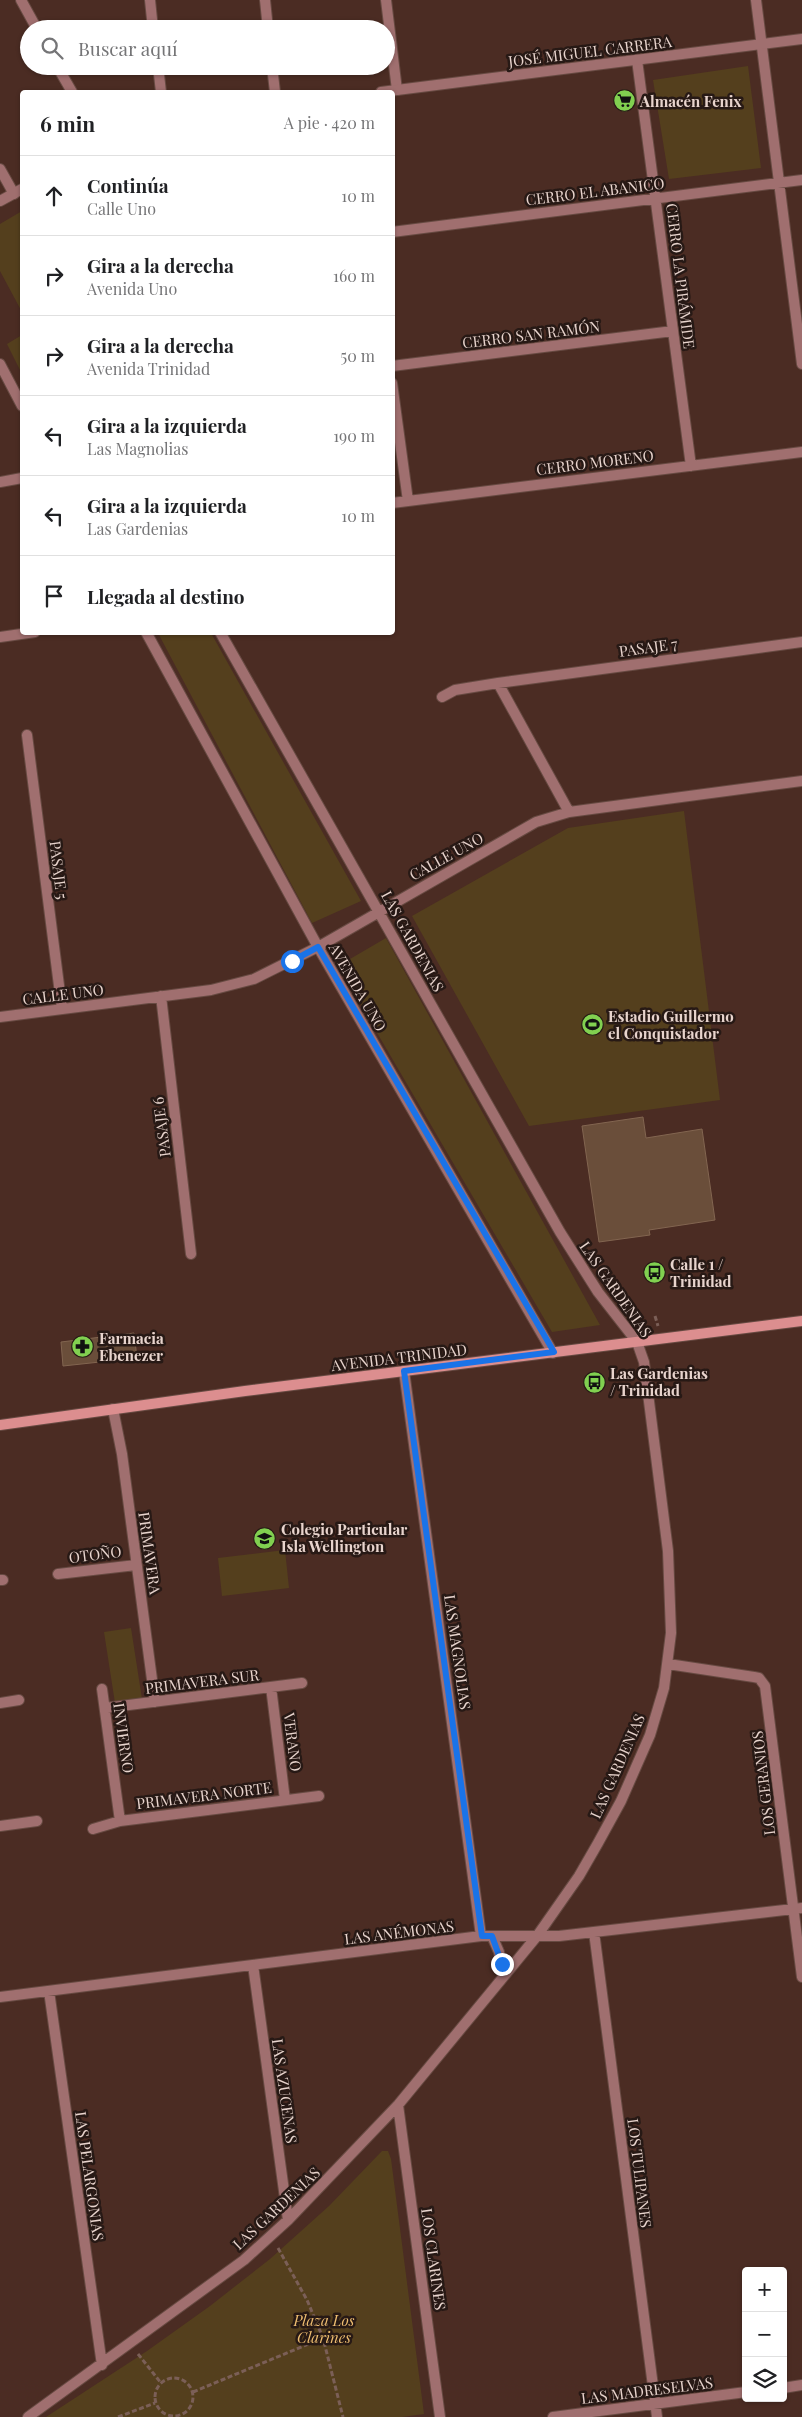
<!DOCTYPE html>
<html lang="es">
<head>
<meta charset="utf-8">
<style>
	body { margin:0; font-family:"Playfair Display",serif; background:#f2f2f2; color:#202124 }
	.controls { position:absolute; right:15px; bottom:15px; display:grid; overflow:hidden; border-radius:5px; box-shadow:0 1px 4px #0004 }
	.controls button { width:45px; height:45px; display:grid; place-items:center; padding:0; border:0; border-bottom:1px solid #e0e0e0; background:#fff; color:#202124; font:25px sans-serif }
	.stop { position:absolute; width:15px; height:15px; margin:-11px; border:4px solid #1a73e8; border-radius:50%; background:#fff }
	.stop.end { background:#1a73e8; border-color:#fff; box-shadow:0 1px 5px #0008 }
	.list { margin:0; padding:0; list-style:none }
	h2 { display:flex; justify-content:space-between; align-items:center; height:65px; margin:0; padding:0 20px; font-size:21px }
	h2 small { font-size:16px; font-weight:400; color:#757577 }
	.list li { display:grid; grid-template-columns:32px 1fr auto; gap:15px; align-items:center; box-sizing:border-box; height:80px; padding:0 20px; border-top:1px solid #e0e0e0 }
	.list b { display:block; font-size:19px; white-space:nowrap }
	.list p { margin:0; font-size:16px; white-space:nowrap; color:#757577 }
	.list em { font-size:16px; font-style:normal; color:#757577 }
	.icon { flex:none; width:28px; height:28px; fill:none; stroke:currentColor; stroke-width:2; stroke-linecap:round; stroke-linejoin:round }
	.map { position:relative; flex:none; width:802px; height:2417px; overflow:hidden }
	.search { position:absolute; background:#fff; box-shadow:0 1px 4px #0004; left:20px; top:20px; width:375px; height:55px; display:flex; align-items:center; gap:12px; box-sizing:border-box; padding:0 18px; border-radius:28px; color:#757577; font-size:19px }
	.panel { position:absolute; background:#fff; box-shadow:0 1px 4px #0004; left:20px; top:90px; width:375px; height:545px; border-radius:5px }
	.map>svg:first-child { display:block }
	.green { fill:#543f1d }
	.building { fill:#6a4e3a; stroke:#826550 }
	.lines { fill:none; stroke-linecap:round; stroke-linejoin:round }
	.minor-casing { stroke:#674a42; stroke-width:12 }
	.tertiary-casing { stroke:#674a42; stroke-width:12 }
	.secondary-casing { stroke:#674a42; stroke-width:12 }
	.path { stroke:#7b5f57; stroke-width:3; stroke-dasharray:5 2.5; stroke-linecap:butt }
	.minor { stroke:#a06f6f; stroke-width:10 }
	.tertiary { stroke:#a06f6f; stroke-width:10 }
	.secondary { stroke:#dc8e8f; stroke-width:10 }
	.route { stroke:#1a73e8; stroke-width:6 }
	.labels { text-anchor:middle; dominant-baseline:central; stroke-width:5; stroke-linejoin:round; paint-order:stroke }
	.street-label { font-size:15px; fill:#e8d4cd; stroke:#271915 }
	.poi-label { font-size:15px; font-weight:bold; fill:#e8d4cd; stroke:#271915; text-anchor:start }
	.park-label { font-size:15px; font-style:italic; fill:#eebd70; stroke:#271915 }
</style>
</head>
<body>
<div class="map">
<svg width="802" height="2417" viewBox="0 0 802 2417">
	<rect width="100%" height="100%" fill="#4b2c23"/>
	<!-- green -->
	<path class="green" d="M748,66L761,168L669,179L653,80Z
		M22,211V312L0,271V224Z
		M22,335V374L7,344Z
		M158,633H211L361,901L312,923Z
		M684,811L720,1100L529,1126L412,916L568,828Z
		M386,938L600,1325L552,1332L338,966Z
		M285,1550L289,1588L222,1596L218,1558Z
		M131,1628L142,1699L115,1703L104,1632Z
		M382,2151H388L391,2159L424,2414L402,2417H46L147,2351L210,2306L270,2259L329,2206Z"/>
	<!-- building -->
	<path class="building" d="M643,1117L646,1138L702,1129L715,1220L649,1230L650,1235L599,1242L582,1126Z
		M134,1333L137,1358L63,1366L61,1342Z"/>
	<g class="lines">
		<defs>
			<path id="minor" d="M21,0L37,29
				M150,0L153,29
				M265,0L268,29
				M386,0L397,90
				M756,0L802,364
				M637,60L691,466
				M57,66L72,92
				M158,66L161,92
				M272,66L275,92
				M0,169L14,194
				M392,232L802,180
				M392,366L673,331
				M392,383L408,501
				M0,482L22,478
				M392,503L802,452
				M0,637L35,632
				M498,683L569,812
				M442,697L455,690L498,683L802,642
				M27,735L62,1009
				M161,996L191,1254
				M0,1017L211,990L254,979L318,947L536,822L569,812L802,781
				M404,1371L481,1936
				M113,1409L122,1454L155,1702
				M58,1574L136,1565
				M0,1580H3
				M668,1664L754,1677L759,1678L765,1686L802,1977
				M271,1687L285,1800
				M102,1689L120,1821
				M0,1703L19,1700
				M105,1708L302,1683
				M0,1826L37,1821
				M93,1829L120,1821L319,1796
				M594,1932L657,2417
				M492,1936L499,1952L503,1977
				M253,1965L288,2220
				M49,1991L102,2365
				M0,1997L481,1936H559L802,1908
				M398,2105L440,2417
				M783,2388L802,2385
				M28,2417L244,2260L288,2220L398,2105L537,1936L579,1876L598,1843L621,1801L650,1735L664,1688L671,1633L668,1551L644,1362L637,1342L598,1292L560,1232L220,632
				M553,2417L746,2392"/>
			<path id="tertiary" d="M381,92L802,39
				M0,201L22,189
				M0,364L22,406
				M146,632L318,947L553,1353"/>
			<path id="secondary" d="M0,1425L245,1391L802,1321"/>
		</defs>
		<!-- minor casing -->
		<use href="#minor" class="minor-casing"/>
		<!-- tertiary casing -->
		<use href="#tertiary" class="tertiary-casing"/>
		<!-- secondary casing -->
		<use href="#secondary" class="secondary-casing"/>
		<!-- path -->
		<path class="path" d="M655,1316L658,1326
			M278,2248L307,2300L323,2338L343,2417
			M138,2354L161,2383
			M155 2397a19 19 0 1 1 38 0a19 19 0 1 1-38 0Z
			M193,2392L323,2338
			M118,2417L155,2403"/>
		<!-- minor -->
		<use href="#minor" class="minor"/>
		<!-- tertiary -->
		<use href="#tertiary" class="tertiary"/>
		<!-- secondary -->
		<use href="#secondary" class="secondary"/>
	</g>
	<g class="lines">
		<!-- route -->
		<path class="route" d="M292,961L318,947L554,1352L404,1371L482,1936H492L502,1964"/>
	</g>
	<!-- icons -->
	<defs>
		<symbol id="supermarket-disc" viewBox="-11 -11 22 22"><circle r="9.5" fill="#81d050" stroke="#271915"/><path d="M-6-5.5h2.5l.6 2H6L4.5 2H-2.5L-4.4-4H-6ZM-1.5 3.2a1.3 1.3 0 1 0 .1 0ZM3 3.2a1.3 1.3 0 1 0 .1 0Z" fill="#111"/></symbol>
		<symbol id="stadium-disc" viewBox="-11 -11 22 22"><circle r="9.5" fill="#81d050" stroke="#271915"/><path d="M0-5a6.5 5 0 1 0 0 10a6.5 5 0 1 0 0-10ZM-3.5-1.8h7v3.6h-7Z" fill="#111"/></symbol>
		<symbol id="bus-disc" viewBox="-11 -11 22 22"><circle r="9.5" fill="#81d050" stroke="#271915"/><path d="M-5-6H5V4H4V6H2V4H-2V6H-4V4H-5ZM-3.5-4V0h7V-4ZM-3.5 1.2v1.5H-2V1.2ZM2 1.2v1.5H3.5V1.2Z" fill="#111"/></symbol>
		<symbol id="pharmacy-disc" viewBox="-11 -11 22 22"><circle r="9.5" fill="#81d050" stroke="#271915"/><path d="M-2-6h4v4h4v4h-4v4h-4v-4h-4v-4h4Z" fill="#111"/></symbol>
		<symbol id="school-disc" viewBox="-11 -11 22 22"><circle r="9.5" fill="#81d050" stroke="#271915"/><path d="M0-5L7-2L0 1L-7-2ZM-4 1L0 2.5L4 1V4Q0 6-4 4Z" fill="#111"/></symbol>
	</defs>
	<g fill-rule="evenodd">
		<use href="#supermarket-disc" x="612" y="88" width="25" height="25"/>
		<use href="#stadium-disc" x="580" y="1012" width="25" height="25"/>
		<use href="#bus-disc" x="642" y="1260" width="25" height="25"/>
		<use href="#pharmacy-disc" x="70" y="1334" width="25" height="25"/>
		<use href="#bus-disc" x="582" y="1370" width="25" height="25"/>
		<use href="#school-disc" x="252" y="1526" width="25" height="25"/>
	</g>
	<g class="labels">
		<!-- street labels -->
		<g class="street-label">
			<text transform="translate(590 51) rotate(-7)">JOSÉ MIGUEL CARRERA</text>
			<text transform="translate(595 191) rotate(-7)">CERRO EL ABANICO</text>
			<text transform="translate(681 276) rotate(83)">CERRO LA PIRÁMIDE</text>
			<text transform="translate(531 334) rotate(-7)">CERRO SAN RAMÓN</text>
			<text transform="translate(595 462) rotate(-7)">CERRO MORENO</text>
			<text transform="translate(648 647) rotate(-8)">PASAJE 7</text>
			<text transform="translate(446 856) rotate(-29)">CALLE UNO</text>
			<text transform="translate(59 870) rotate(83)">PASAJE 5</text>
			<text transform="translate(413 941) rotate(61)">LAS GARDENIAS</text>
			<text transform="translate(358 987) rotate(60)">AVENIDA UNO</text>
			<text transform="translate(63 994) rotate(-7)">CALLE UNO</text>
			<text transform="translate(161 1127) rotate(-97)">PASAJE 6</text>
			<text transform="translate(616 1289) rotate(55)">LAS GARDENIAS</text>
			<text transform="translate(399 1357) rotate(-7)">AVENIDA TRINIDAD</text>
			<text transform="translate(150 1553) rotate(82)">PRIMAVERA</text>
			<text transform="translate(95 1554) rotate(-7)">OTOÑO</text>
			<text transform="translate(458 1652) rotate(82)">LAS MAGNOLIAS</text>
			<text transform="translate(202 1681) rotate(-7)">PRIMAVERA SUR</text>
			<text transform="translate(124 1738) rotate(82)">INVIERNO</text>
			<text transform="translate(293 1742) rotate(83)">VERANO</text>
			<text transform="translate(617 1766) rotate(-66)">LAS GARDENIAS</text>
			<text transform="translate(763 1783) rotate(-97)">LOS GERANIOS</text>
			<text transform="translate(204 1795) rotate(-7)">PRIMAVERA NORTE</text>
			<text transform="translate(399 1932) rotate(-7)">LAS ANÉMONAS</text>
			<text transform="translate(285 2091) rotate(82)">LAS AZUCENAS</text>
			<text transform="translate(640 2173) rotate(83)">LOS TULIPANES</text>
			<text transform="translate(90 2176) rotate(82)">LAS PELARGONIAS</text>
			<text transform="translate(276 2208) rotate(-43)">LAS GARDENIAS</text>
			<text transform="translate(434 2259) rotate(82)">LOS CLARINES</text>
			<text transform="translate(647 2390) rotate(-7)">LAS MADRESELVAS</text>
		</g>
		<!-- poi labels -->
		<g class="poi-label">
			<text x="640" y="101">Almacén Fenix</text>
			<text x="608" y="1016">Estadio Guillermo<tspan x="608" dy="17">el Conquistador</tspan></text>
			<text x="670" y="1264">Calle 1 /<tspan x="670" dy="17">Trinidad</tspan></text>
			<text x="99" y="1338">Farmacia<tspan x="99" dy="17">Ebenezer</tspan></text>
			<text x="610" y="1373">Las Gardenias<tspan x="610" dy="17">/ Trinidad</tspan></text>
			<text x="281" y="1529">Colegio Particular<tspan x="281" dy="17">Isla Wellington</tspan></text>
		</g>
		<!-- park labels -->
		<g class="park-label">
			<text x="324" y="2320">Plaza Los<tspan x="324" dy="17">Clarines</tspan></text>
		</g>
	</g>
</svg>
<div class="controls">
<button>+</button>
<button>−</button>
<button><svg class="icon" aria-label="layers" viewBox="0 0 24 24"><path d="M12 4l9 5-9 5-9-5zM3 14l9 5 9-5"/></svg></button>
</div>
<div class="stop" style="left:292px;top:961px"></div>
<div class="stop end" style="left:502px;top:1964px"></div>
<div class="search"><svg class="icon" aria-label="search" viewBox="0 0 24 24"><circle cx="10" cy="10" r="6"/><path d="M15 15l6 6"/></svg>Buscar aquí</div>
<section class="panel">
<h2>6 min<small>A pie · 420 m</small></h2>
<ul class="list">
<li><svg class="icon" aria-label="ahead" viewBox="0 0 24 24"><path d="M12 20V5M6 11l6-6 6 6"/></svg><div><b>Continúa</b><p>Calle Uno</p></div><em>10 m</em></li>
<li><svg class="icon" aria-label="right" viewBox="0 0 24 24"><path d="M7 20v-9h11M14 6l5 5-5 5"/></svg><div><b>Gira a la derecha</b><p>Avenida Uno</p></div><em>160 m</em></li>
<li><svg class="icon" aria-label="right" viewBox="0 0 24 24"><path d="M7 20v-9h11M14 6l5 5-5 5"/></svg><div><b>Gira a la derecha</b><p>Avenida Trinidad</p></div><em>50 m</em></li>
<li><svg class="icon" aria-label="left" viewBox="0 0 24 24"><path d="M17 20v-9H6M10 6l-5 5 5 5"/></svg><div><b>Gira a la izquierda</b><p>Las Magnolias</p></div><em>190 m</em></li>
<li><svg class="icon" aria-label="left" viewBox="0 0 24 24"><path d="M17 20v-9H6M10 6l-5 5 5 5"/></svg><div><b>Gira a la izquierda</b><p>Las Gardenias</p></div><em>10 m</em></li>
<li><svg class="icon" aria-label="arrive" viewBox="0 0 24 24"><path d="M6 21V4h12l-3 4 3 4H6"/></svg><div><b>Llegada al destino</b></div></li>
</ul>
</section>
</div>
</body>
</html>
